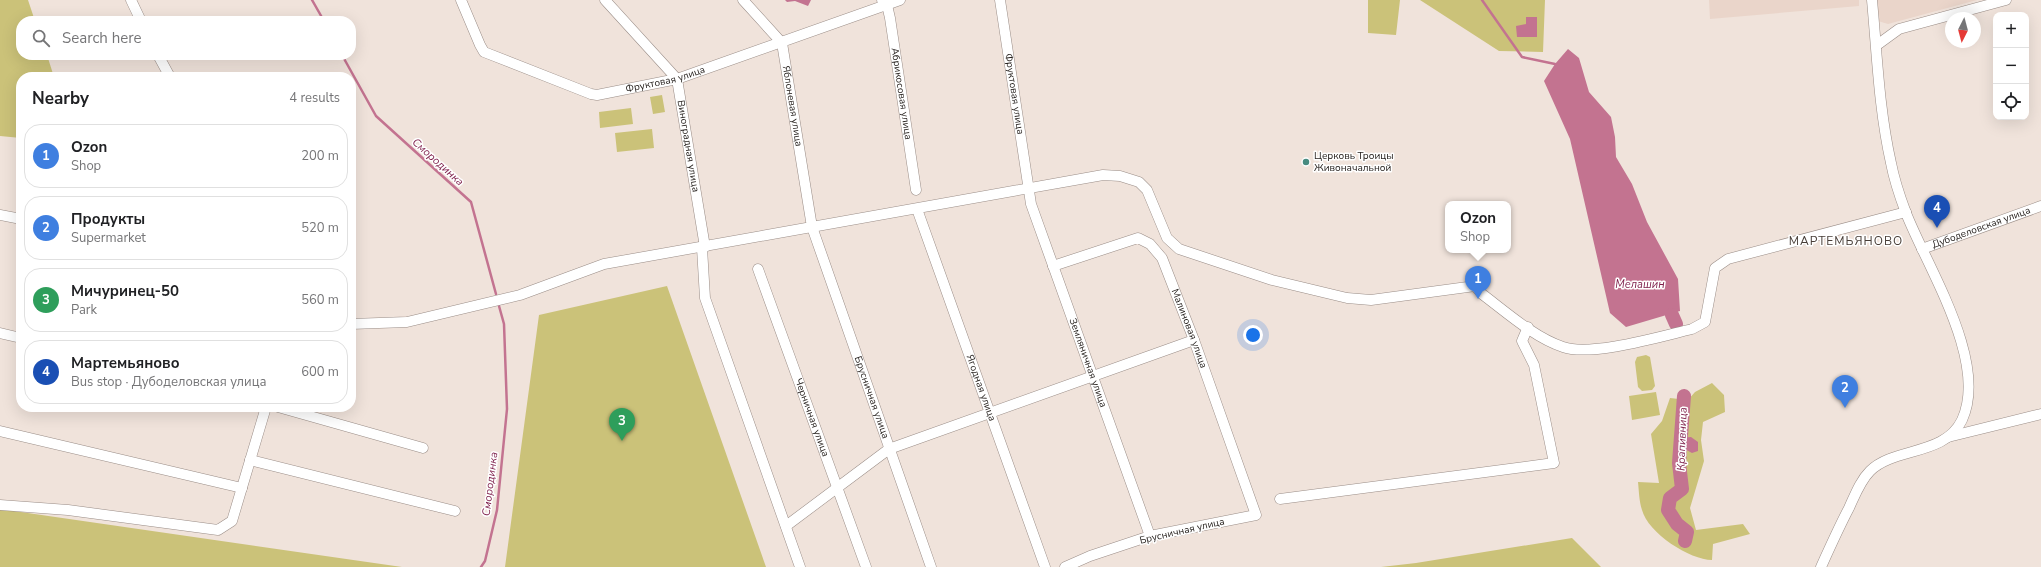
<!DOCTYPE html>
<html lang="en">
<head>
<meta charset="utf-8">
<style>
	body { margin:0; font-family:"Nunito Sans",sans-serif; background:#f6f6f6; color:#202124 }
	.controls { position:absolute; right:12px; top:12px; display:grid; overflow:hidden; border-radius:8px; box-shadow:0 4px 16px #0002 }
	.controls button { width:36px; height:36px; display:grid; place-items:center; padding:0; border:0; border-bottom:1px solid #e0e0e0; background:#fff; color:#202124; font:20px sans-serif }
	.compass { position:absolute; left:1945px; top:12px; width:36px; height:36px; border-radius:50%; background:#fff; box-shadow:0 4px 16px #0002; rotate:186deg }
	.you { position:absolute; left:1253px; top:335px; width:14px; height:14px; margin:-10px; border:3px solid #fff; border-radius:50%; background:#1a73e8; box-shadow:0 0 0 6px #1a73e833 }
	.badge { display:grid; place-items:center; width:26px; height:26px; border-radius:50%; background:#478b80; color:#fff; font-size:13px; font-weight:700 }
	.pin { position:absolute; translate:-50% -33px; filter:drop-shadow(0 1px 2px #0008) }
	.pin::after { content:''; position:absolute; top:21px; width:14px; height:12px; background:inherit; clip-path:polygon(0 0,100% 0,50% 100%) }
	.popup { position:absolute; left:1445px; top:201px; width:66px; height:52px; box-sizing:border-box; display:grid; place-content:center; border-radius:8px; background:#fff; filter:drop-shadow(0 1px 3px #0005); font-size:13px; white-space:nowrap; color:#757577 }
	.popup b { font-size:15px; color:#202124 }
	.popup::after { content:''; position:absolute; left:50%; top:100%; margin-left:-8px; border:8px solid transparent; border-top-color:#fff }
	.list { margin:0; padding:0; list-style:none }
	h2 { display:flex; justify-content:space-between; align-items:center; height:52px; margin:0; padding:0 16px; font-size:17px }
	h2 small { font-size:13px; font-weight:400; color:#757577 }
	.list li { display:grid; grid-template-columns:26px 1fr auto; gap:12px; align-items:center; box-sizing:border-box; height:64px; margin:0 8px 8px; padding:0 8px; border:1px solid #e0e0e0; border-radius:16px }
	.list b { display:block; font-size:15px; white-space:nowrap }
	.list p { margin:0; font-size:13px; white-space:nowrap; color:#757577 }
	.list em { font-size:13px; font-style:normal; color:#757577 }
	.icon { flex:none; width:22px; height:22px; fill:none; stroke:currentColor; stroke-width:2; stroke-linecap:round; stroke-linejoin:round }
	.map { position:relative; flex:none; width:2041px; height:567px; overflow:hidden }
	.search { position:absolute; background:#fff; box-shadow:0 4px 16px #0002; left:16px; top:16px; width:340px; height:44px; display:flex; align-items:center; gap:10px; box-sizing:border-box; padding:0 14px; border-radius:16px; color:#757577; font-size:15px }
	.panel { position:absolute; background:#fff; box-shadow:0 4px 16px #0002; left:16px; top:72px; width:340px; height:340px; border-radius:16px }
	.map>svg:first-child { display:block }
	.built { fill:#ead5ca }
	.green { fill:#cbc279 }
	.water { fill:#c37390 }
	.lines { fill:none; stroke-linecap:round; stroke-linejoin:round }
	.stream { stroke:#c37390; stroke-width:2.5 }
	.river { stroke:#c37390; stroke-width:14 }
	.minor-casing { stroke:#9a8d87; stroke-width:11 }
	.minor { stroke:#fff; stroke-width:10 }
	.poi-dot { fill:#478b80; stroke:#fff; stroke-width:1.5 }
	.labels { text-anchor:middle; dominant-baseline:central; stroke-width:3; stroke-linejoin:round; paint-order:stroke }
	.street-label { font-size:10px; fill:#27221f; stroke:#fff }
	.poi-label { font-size:10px; fill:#27221f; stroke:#fff; text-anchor:start }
	.water-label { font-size:11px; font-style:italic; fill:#7c1b48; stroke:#fff }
	.quarter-label { font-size:12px; letter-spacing:1px; fill:#473d37; stroke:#fff }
</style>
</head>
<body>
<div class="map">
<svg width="2041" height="567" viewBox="0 0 2041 567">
	<rect width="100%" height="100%" fill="#f0e3db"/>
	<!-- built -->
	<path class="built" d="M1709,0H1859V6L1710,19Z
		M1876,0H1977L1888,24L1878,21Z"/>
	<!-- green -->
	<path class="green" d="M0,0H28L35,21H21V55H47L54,77H21V138L0,136Z
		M1368,0H1400L1396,35L1368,33Z
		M1420,0H1545L1543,52L1499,51Z
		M662,95L665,112L653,114L650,97Z
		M631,108L633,124L600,128L599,112Z
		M652,129L654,148L617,152L615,133Z
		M667,286L766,567H505L539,315Z
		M1646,355L1650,357L1655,386L1652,390L1642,391L1638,387L1635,362L1637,357Z
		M1712,383L1724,395L1725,412L1703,422L1701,440L1704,461L1690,508L1696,530L1743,524L1750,534L1713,544L1712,560C1690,560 1648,533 1642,510C1639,501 1639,491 1638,482L1659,483L1651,434L1662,421L1670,398L1688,400L1695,392Z
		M1656,392L1660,415L1632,420L1629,396Z
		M0,509L402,567H0Z
		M1572,538L1601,567H1381L1416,563Z"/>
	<!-- water -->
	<path class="water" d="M785,0H811L808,6L795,1L787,2Z
		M1526,17H1537V37H1517L1516,26L1526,24Z
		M1568,49L1579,58L1589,92L1611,117L1615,137L1616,157L1632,184L1647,222L1678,279L1680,311L1626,327L1610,313L1570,139L1544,81L1555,64Z
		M1691,437L1698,442V451L1692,453L1679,446L1678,438Z"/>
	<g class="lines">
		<!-- stream -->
		<path class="stream" d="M312,0L324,21
			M1482,0L1522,57L1555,64
			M342,55L376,116L471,202L496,294
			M481,567L485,561L497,510L507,409L504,324L499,306"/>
		<!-- river -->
		<path class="river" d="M1672,315L1676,324
			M1684,396L1679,463L1682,489L1670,498L1668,510L1677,524L1687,532L1685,541"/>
		<defs>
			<g id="minor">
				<path d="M131,0L141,21"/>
				<path id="s1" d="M461,0L480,45L484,52L591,94L597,95L677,79L900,0"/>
				<path id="s2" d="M605,0L677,79L705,247"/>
				<path id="s3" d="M743,0L782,43L812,227L931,567"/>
				<path id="s4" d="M882,0L887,5L890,18L916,190"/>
				<path id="s5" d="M1000,0L1031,204L1150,536"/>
				<path d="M1877,45L1899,29L2006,0"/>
				<path d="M158,55L170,77"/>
				<path id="s6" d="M917,209L1045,567"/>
				<path d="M0,215L21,219"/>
				<path d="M702,248L705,298L800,567"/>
				<path id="s7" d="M1922,249L2041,206"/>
				<path id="s8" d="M1053,266L1138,238L1150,244L1162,258L1194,340L1256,515L1150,536L1090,556L1065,567"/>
				<path id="s9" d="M758,269L866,567"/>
				<path d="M351,324L407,322L520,295L604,264L1103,175L1120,176L1139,182L1147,190L1167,238L1179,249L1272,280L1347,298L1371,300L1475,286L1482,294C1506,312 1535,338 1563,347C1591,357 1662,336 1692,329L1705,322L1715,268L1728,259L1906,212"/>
				<path d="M0,333L21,338"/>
				<path d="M278,407L423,448"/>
				<path d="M0,431L242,488"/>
				<path d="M1948,437L2041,414"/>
				<path d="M250,460L455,511"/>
				<path d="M1280,499L1554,463L1534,365L1522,341L1528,327"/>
				<path d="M0,505L68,510L218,530L232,521L266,407"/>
				<path d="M786,526L889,449L1194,340"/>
				<path d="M1821,567C1830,547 1839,527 1849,508C1855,495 1860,481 1870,471C1894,447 1945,456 1962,420C1989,362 1927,267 1906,213C1900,197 1894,179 1891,163C1879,110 1877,54 1872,0"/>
			</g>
		</defs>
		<!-- minor casing -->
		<use href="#minor" class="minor-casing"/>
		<!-- minor -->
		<use href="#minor" class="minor"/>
	</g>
	<!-- markers -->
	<circle class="poi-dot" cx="1306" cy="162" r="4"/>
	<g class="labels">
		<!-- street labels -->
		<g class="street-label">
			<text stroke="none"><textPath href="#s1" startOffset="248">Фруктовая улица</textPath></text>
			<text stroke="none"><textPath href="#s4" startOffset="97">Абрикосовая улица</textPath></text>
			<text stroke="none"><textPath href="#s5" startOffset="95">Фруктовая улица</textPath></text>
			<text stroke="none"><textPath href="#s3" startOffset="122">Яблоневая улица</textPath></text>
			<text stroke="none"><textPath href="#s2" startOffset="175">Виноградная улица</textPath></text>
			<text stroke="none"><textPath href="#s7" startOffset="63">Дубоделовская улица</textPath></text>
			<text stroke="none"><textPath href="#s8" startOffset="197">Малиновая улица</textPath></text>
			<text stroke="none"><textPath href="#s5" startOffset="375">Земляничная улица</textPath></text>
			<text stroke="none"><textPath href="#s6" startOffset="190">Ягодная улица</textPath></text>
			<text stroke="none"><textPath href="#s3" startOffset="425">Брусничная улица</textPath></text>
			<text stroke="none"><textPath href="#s9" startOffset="158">Черничная улица</textPath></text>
			<text transform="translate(1182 531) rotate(-13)">Брусничная улица</text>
		</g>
		<!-- poi labels -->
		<g class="poi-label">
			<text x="1314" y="156">Церковь Троицы<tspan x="1314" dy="12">Живоначальной</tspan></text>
		</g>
		<!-- water labels -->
		<g class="water-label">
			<text transform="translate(438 162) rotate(42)">Смородинка</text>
			<text x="1640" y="284">Мелашин</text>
			<text transform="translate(1682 439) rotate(-88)">Крапивница</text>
			<text transform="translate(490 484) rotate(-83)">Смородинка</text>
		</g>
		<!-- quarter labels -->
		<g class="quarter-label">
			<text x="1846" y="241">МАРТЕМЬЯНОВО</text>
		</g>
	</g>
</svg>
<div class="controls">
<button>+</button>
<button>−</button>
<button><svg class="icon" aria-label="locate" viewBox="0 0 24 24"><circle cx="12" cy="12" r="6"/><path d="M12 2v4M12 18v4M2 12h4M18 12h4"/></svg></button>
</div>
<svg class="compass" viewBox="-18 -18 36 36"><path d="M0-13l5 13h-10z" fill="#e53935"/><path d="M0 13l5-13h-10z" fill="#757577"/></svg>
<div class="you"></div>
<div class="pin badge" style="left:1478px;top:299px;background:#3f7fe0">1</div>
<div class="popup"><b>Ozon</b>Shop</div>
<div class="pin badge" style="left:1845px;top:408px;background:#3f7fe0">2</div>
<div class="pin badge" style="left:622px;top:441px;background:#2e9e5b">3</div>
<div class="pin badge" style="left:1937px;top:228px;background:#1a4fb4">4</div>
<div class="search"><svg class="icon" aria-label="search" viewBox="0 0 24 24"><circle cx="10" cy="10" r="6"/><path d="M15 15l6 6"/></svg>Search here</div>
<section class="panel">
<h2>Nearby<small>4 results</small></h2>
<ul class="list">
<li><span class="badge" style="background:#3f7fe0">1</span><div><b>Ozon</b><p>Shop</p></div><em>200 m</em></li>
<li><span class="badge" style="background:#3f7fe0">2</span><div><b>Продукты</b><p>Supermarket</p></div><em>520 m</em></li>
<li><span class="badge" style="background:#2e9e5b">3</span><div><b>Мичуринец-50</b><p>Park</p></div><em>560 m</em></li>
<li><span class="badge" style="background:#1a4fb4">4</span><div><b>Мартемьяново</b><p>Bus stop · Дубоделовская улица</p></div><em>600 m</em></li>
</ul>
</section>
</div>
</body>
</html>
